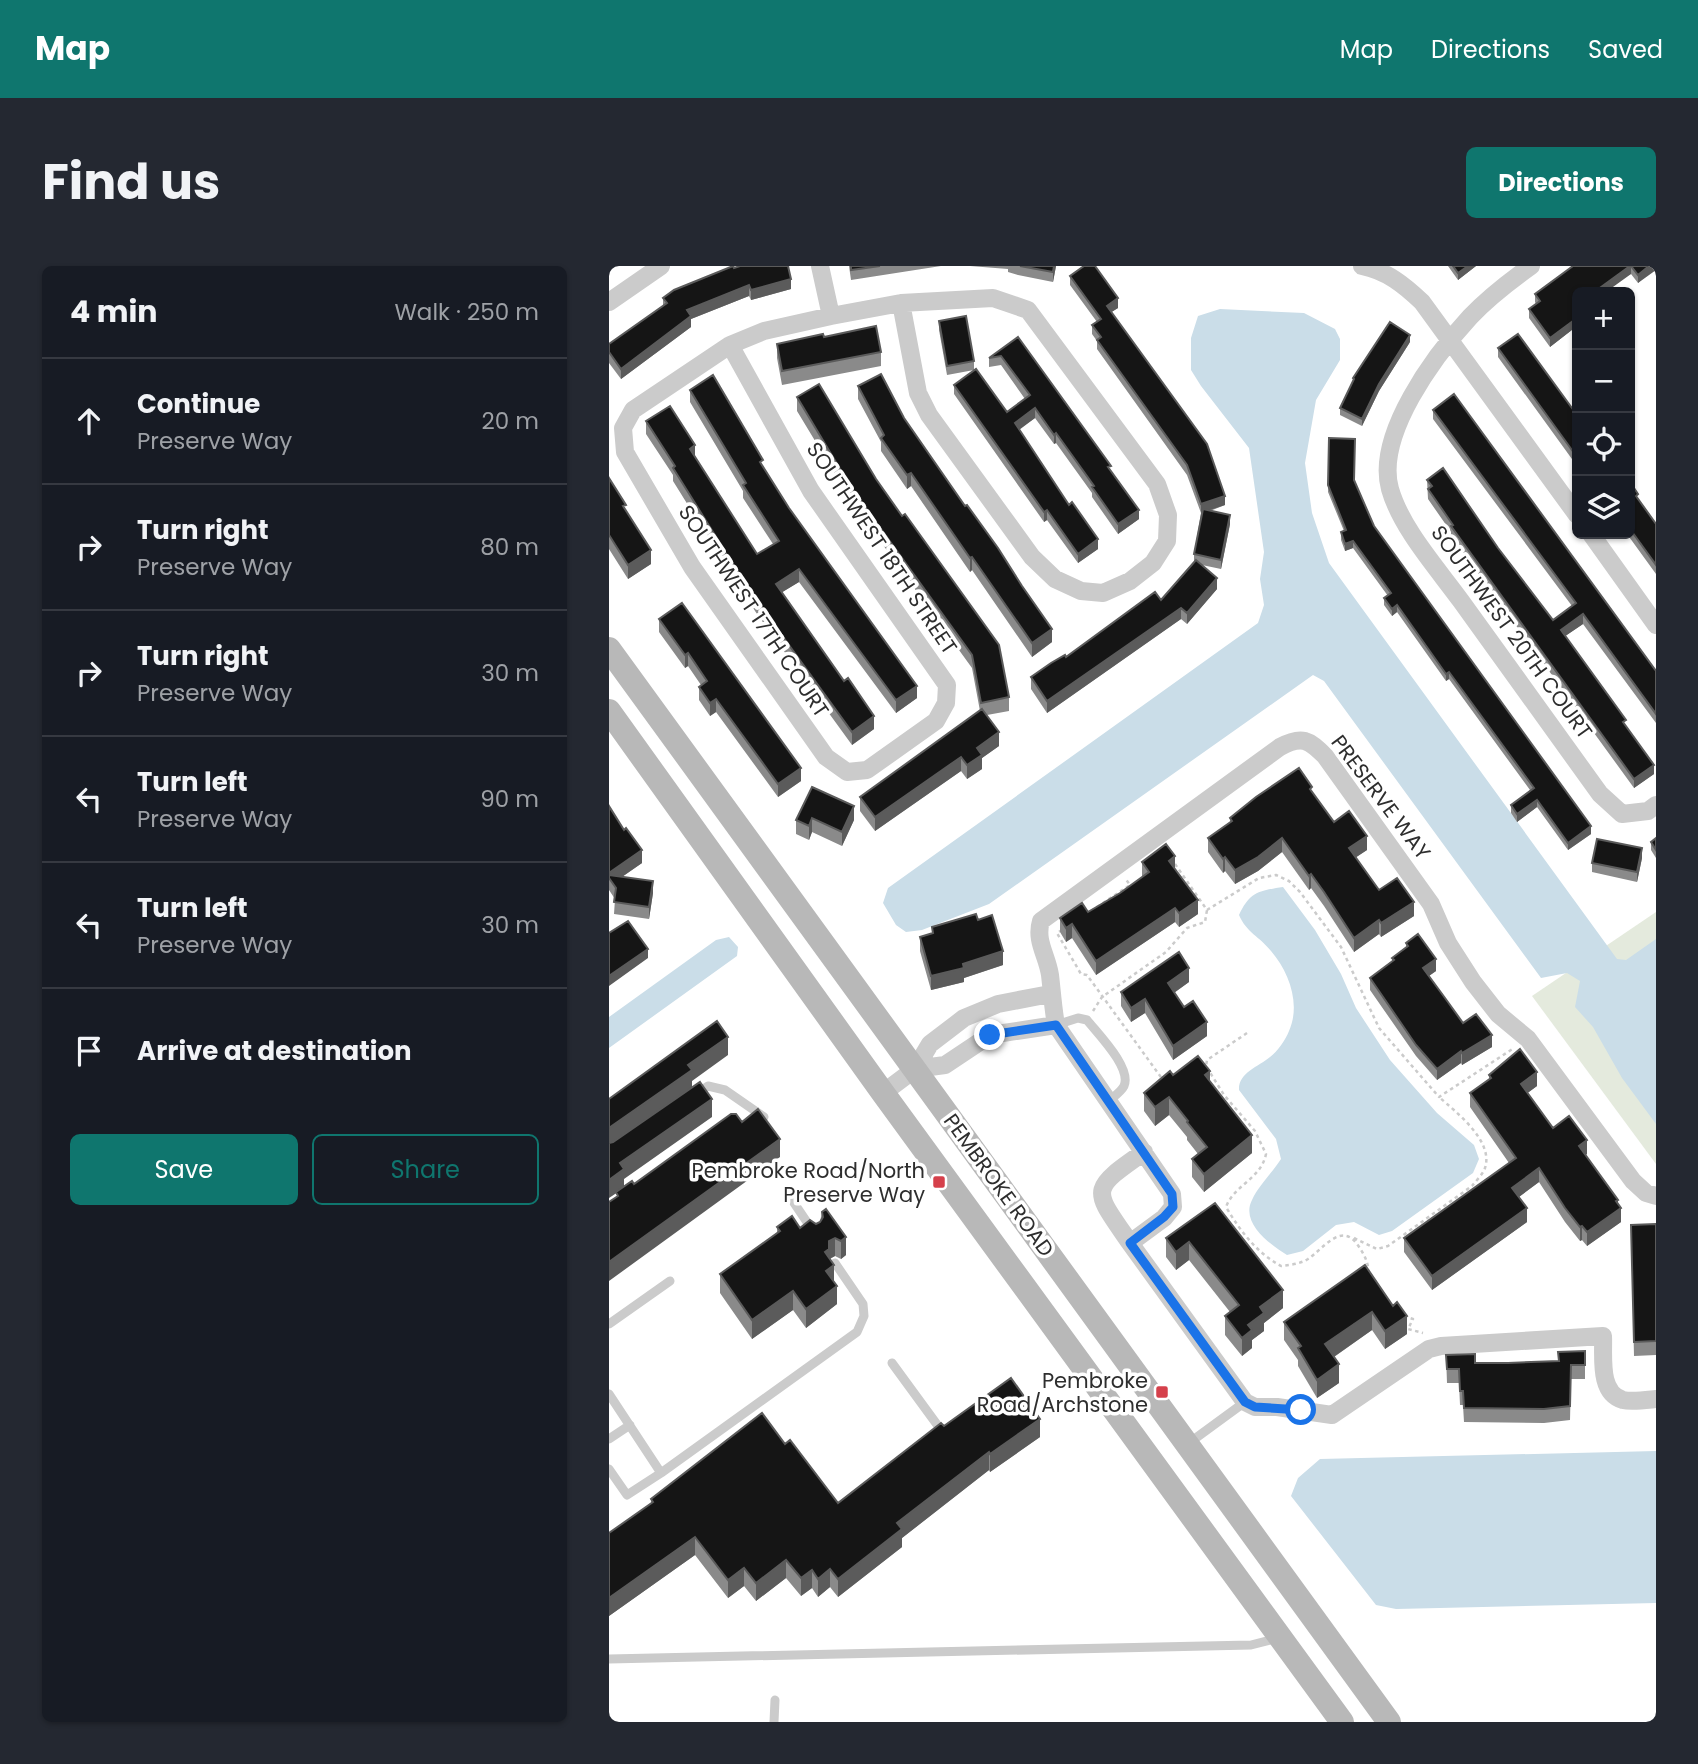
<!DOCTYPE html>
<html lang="en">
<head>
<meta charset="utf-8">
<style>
	body { margin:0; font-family:Poppins,sans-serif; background:#242831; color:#f1f3f6 }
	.controls { position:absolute; right:21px; top:21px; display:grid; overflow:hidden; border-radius:10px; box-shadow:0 2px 5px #0004 }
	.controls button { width:63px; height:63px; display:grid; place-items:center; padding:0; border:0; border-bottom:2px solid #363941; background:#171b24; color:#f1f3f6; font:35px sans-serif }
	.stop { position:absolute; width:21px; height:21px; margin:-16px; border:5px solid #1a73e8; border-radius:50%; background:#fff }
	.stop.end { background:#1a73e8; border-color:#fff; box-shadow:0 2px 7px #0008 }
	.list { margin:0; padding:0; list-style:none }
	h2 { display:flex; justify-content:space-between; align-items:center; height:91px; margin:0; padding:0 28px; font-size:30px }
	h2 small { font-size:23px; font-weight:400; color:#9ea1a6 }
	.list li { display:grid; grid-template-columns:46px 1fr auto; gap:21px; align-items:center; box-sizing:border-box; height:126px; padding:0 28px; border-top:2px solid #363941 }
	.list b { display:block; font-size:26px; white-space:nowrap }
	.list p { margin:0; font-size:23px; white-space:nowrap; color:#9ea1a6 }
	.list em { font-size:23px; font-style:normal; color:#9ea1a6 }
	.actions { display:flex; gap:14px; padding:21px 28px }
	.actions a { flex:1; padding:16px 0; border:2px solid #0f766e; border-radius:10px; text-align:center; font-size:24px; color:#0f766e }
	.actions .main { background:#0f766e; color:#fff }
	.icon { flex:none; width:38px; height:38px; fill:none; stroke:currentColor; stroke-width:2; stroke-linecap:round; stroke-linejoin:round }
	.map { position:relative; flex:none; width:1047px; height:1456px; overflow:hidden; border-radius:10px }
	header { display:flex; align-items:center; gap:42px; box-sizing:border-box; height:98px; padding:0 35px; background:#0f766e; color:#fff }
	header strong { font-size:33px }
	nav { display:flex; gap:38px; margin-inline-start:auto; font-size:24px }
	.intro { display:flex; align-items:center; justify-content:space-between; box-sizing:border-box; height:168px; padding:0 42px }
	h1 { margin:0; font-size:49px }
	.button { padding:18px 32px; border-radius:10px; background:#0f766e; color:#fff; font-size:24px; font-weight:700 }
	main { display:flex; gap:42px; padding:0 42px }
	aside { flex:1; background:#171b24; border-radius:10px; box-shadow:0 2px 5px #0004 }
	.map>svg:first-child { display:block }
	.green { fill:#e4eadd }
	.water { fill:#cadde8 }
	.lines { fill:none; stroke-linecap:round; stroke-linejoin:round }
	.path { stroke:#cbcbcb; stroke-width:2.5; stroke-dasharray:3.5 3.5; stroke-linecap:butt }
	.service { stroke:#cbcbcb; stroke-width:9 }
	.minor { stroke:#cbcbcb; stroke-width:18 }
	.secondary { stroke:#b8b8b8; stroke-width:24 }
	.wall { fill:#8a8a8a }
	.shaded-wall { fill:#5b5b5b }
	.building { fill:#151515; stroke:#5b5b5b; stroke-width:2 }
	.route { stroke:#1a73e8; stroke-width:9 }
	.poi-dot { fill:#d5404b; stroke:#fff; stroke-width:2.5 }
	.labels { text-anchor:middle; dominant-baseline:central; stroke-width:7; stroke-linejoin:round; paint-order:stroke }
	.street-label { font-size:21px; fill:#2e2e2e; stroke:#fff }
	.poi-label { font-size:21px; fill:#2e2e2e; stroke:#fff; text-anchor:end }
</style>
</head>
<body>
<header>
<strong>Map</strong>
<nav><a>Map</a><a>Directions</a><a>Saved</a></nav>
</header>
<div class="intro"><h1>Find us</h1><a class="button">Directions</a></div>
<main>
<aside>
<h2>4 min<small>Walk · 250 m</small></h2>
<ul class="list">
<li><svg class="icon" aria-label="ahead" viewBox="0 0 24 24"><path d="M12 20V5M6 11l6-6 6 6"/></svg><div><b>Continue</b><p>Preserve Way</p></div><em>20 m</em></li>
<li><svg class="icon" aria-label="right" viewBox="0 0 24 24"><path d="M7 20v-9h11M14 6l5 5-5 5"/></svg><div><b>Turn right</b><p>Preserve Way</p></div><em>80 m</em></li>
<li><svg class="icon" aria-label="right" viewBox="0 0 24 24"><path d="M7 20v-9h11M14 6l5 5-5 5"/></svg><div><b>Turn right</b><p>Preserve Way</p></div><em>30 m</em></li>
<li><svg class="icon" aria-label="left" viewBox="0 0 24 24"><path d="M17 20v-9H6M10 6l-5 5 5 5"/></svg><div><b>Turn left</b><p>Preserve Way</p></div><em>90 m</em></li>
<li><svg class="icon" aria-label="left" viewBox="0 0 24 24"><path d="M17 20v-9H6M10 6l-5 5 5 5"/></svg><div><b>Turn left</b><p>Preserve Way</p></div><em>30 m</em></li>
<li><svg class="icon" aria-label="arrive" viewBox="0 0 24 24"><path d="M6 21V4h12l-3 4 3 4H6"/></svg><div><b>Arrive at destination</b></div></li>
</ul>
<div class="actions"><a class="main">Save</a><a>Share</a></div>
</aside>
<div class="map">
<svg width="1047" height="1456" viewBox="0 0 1047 1456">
	<rect width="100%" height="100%" fill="#fff"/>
	<!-- green -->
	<path class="green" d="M1047,646V898L923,730Z"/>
	<!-- water -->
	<path class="water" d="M611,43L695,47L726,63L731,73V94L707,134L696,197L703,247L720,297L1008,693L1017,694L1047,673V858L1013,812L984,761L966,741L971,715L958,707L932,712L715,415L704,409L380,638L313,664L297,666L287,659L274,637L279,622L649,357L655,339L651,313L655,286L640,182L592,120L582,104V72L589,50Z
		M674,621L706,664L732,708L747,742L781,794L828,847L865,879L870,893L864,907L783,965L770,969L745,956L727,959L694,985L678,989C662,979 631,957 643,934C650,919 663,907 672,893L667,873L630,824C629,807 649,801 661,791C668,786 677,773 680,765C692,738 680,706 662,685C651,671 637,666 630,649C641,626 649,625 674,621Z
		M120,671L129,681L128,690L0,782V751L107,674Z
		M1047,1185V1337L787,1343L767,1339L682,1230L689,1212L711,1193Z"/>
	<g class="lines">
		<!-- path -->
		<path class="path" d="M566,598L598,644L650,612L667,609L680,615L691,626L732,681L770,762L830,831L905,782
			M482,645L521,619L516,612
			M453,664L448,667L472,708L478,709L554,814
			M484,745L493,731L557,686L578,662L596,656L598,644
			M638,767L598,794L597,800L615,829L646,865L657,888C652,913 625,919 617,941C632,966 647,986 672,1000C681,999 691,998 699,993C714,983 732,956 748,978C755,988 759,995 760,1008
			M745,972L768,983L779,980L863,920C867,915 874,908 876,902C885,875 847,846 830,831
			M795,1050L804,1053L799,1063L814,1067"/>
		<!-- service -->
		<path class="service" d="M447,759L469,752L478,754C489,768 523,802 515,820C512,826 504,831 499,836
			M88,827L99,820L116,824L155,851
			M179,928L204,965
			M0,1058L61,1015
			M283,1097L332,1164
			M0,1128L52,1207L248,1066L255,1050L254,1038L226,997
			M0,1173L21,1159
			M580,1177L636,1136
			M0,1203L18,1229L52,1207
			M0,1393L642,1379L669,1372
			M165,1456L166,1434"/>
		<!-- minor -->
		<path class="minor" d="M211,0L222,50L292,37L384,32L419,44L548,218L559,249L558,275L544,297L521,315L494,327L472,325L446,313L423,291L320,149L309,127L292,37
			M753,0C778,5 795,19 813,36L968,249
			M922,0C901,15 879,32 861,51C826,89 766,169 781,223C792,262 828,302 852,335C898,399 945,464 991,528L1013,548L1039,545L1047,539
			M0,36L52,0
			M121,79L202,225L338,419L337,437L327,455L258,504L238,506L217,491L83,301L16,186L14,162L24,144L121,79L155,65L222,50
			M982,268L1047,359
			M306,803L336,799L381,769L447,759
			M274,827L306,803L321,778L355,752L389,738L441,728
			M1047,930L1037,927L1024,915L919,773L889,748L864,716L839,677L822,638L716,490C700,474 693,469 671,481L432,655C426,675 438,689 441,709C443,726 444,742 447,759L563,928L564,941L555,952L521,977L636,1136L646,1141H668L723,1149L820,1083L832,1080L994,1070C995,1090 989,1127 1014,1134C1023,1136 1037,1134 1047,1133
			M521,977C484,923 479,925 535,886"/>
		<!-- secondary -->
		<path class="secondary" d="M0,383L780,1456
			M0,445L274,827L733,1456"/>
	</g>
	<!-- wall -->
	<path class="wall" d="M240,0H332L242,14Z
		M361,0H447L444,16L409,9L399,6V3Z
		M839,0H867L849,14Z
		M964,0H1047L1029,17L1022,8L968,26V60L941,81L920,52V43L927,38L926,36V28Z
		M125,2L182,23L142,34L140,30L82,53V61L12,113L0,97V78L54,40V32Z
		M461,10L509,42L502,46L616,239L601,245L621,258L612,303L593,299L608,323L578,358L572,353L438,447L422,423V411L552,334L585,296V288L592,247L578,209L488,83V75L483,68V59L488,56L461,19Z
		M330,55L365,95V104L338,109L330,64Z
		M215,71L272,86V100L173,119L168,92V78Z
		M409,71L502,205L530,253L509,268L483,231V227L447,177L445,178L426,152L410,163L489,283L469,297L438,254L435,256L345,128V119L398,146L416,133L392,99L380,101V92Z
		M801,76L770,125L753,160L731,149V142L744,117V112Z
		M889,82L968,149V200L889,91Z
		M249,120L295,152L443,376L423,391L363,304L361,306L302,220L298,223L272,185V176L249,133Z
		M81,124L154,200L180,242L308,432L287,447L190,316L173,326L265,463L243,479L148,348L116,299L114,300L107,288V284L64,215V209L37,168V155L86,191L148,288L164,278L134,232V225L81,136Z
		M188,131L400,431V445L378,449L390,480L373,492V503L358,513L352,505L266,565L251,545V531L371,445L363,402L243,236L188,145Z
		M824,144L1047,405V457L974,358L956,370L1017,460L1045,508L1025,522L842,270V266L819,233L818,214L889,282L944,354L963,340L824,153Z
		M720,172L745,215L765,260L982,568L959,584L928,541L908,556L902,547V539L921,524L840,413L837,415L788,346L783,350L775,339V332L779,330L744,282L736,285L732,274V266L735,265L719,226Z
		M0,212L42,298L19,313L0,283Z
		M1021,216L1029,233L1047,258V308L1018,268H1021Z
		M50,353L192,515L169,531L107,446L101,450L90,434V421L92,419L79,400L76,402L50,366Z
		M203,521L245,554L233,580L203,566L200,574L187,568V554Z
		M703,527L725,556L758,584L747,591L770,624L805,650L772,671L770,668L745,686L715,640L702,622L700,624L673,586L649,605L626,618L616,605L614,607L599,586V572L621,556V552Z
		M0,540L33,597L13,611L44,627L40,653L5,648L6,633L0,624Z
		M1047,572V592L1042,584V576Z
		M1033,592L1028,616L983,606V597Z
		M533,596L566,603L589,648L570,661L566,656L487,709L463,672L457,676L451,666V652L479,646L511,627L533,611Z
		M369,654L394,699L355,712V716L322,724L311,685V671L323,668V661Z
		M797,677L827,705L820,710L854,757L883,781L853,799L852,797L828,814L807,790L761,724V712L783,695V692L797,681Z
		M580,716L565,727L598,770L564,794L536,747L522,756L512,740V726Z
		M564,809L601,815L643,887L595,926L583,911V893L589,888L578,874V871L560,849L546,860L535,845V827Z
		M880,809L928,820L918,827L944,862L978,888L976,889L1009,937L1012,956L978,980L973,974L971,975L956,956L930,916L910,931L918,956L823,1024L795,986V972L900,897L861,841V827L880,813Z
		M606,937L674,1042L655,1057V1065L643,1074V1082L633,1090L616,1069V1050L621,1046L580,994L567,1004L557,991V972Z
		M213,946L237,971V989L232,993L226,990L221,993L225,1016L228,1038L197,1062L184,1044L143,1073L111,1027V1008L168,968V961L191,962L207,958L211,956Z
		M1047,958V1089L1025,1090L1022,959Z
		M756,999L798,1068L776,1083L763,1064L725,1091L730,1117L708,1132L689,1100V1094L675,1074V1056Z
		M976,1085V1113H962L961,1154L935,1157L855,1156L854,1139H851L850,1117H838L837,1089L866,1097H899L949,1095Z
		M335,1160L431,1171L381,1206L380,1204L293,1272V1281L229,1331L221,1321L209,1331L203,1322L192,1330L177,1312L147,1335L135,1320L119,1332L86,1289L0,1350V1267L42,1237V1233L176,1178L229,1237Z"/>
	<!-- shaded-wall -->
	<path class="shaded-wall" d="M445,0H447L444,16V6Z
		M859,0H867L849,14V7Z
		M1021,0H1022V8L997,26H988V24Z
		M1040,0H1047V4L1029,17V9Z
		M182,13V23L142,34V24Z
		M140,19V30L82,53V61L12,113V103L78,44Z
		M509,32V42L498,49V40Z
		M968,52V60L941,81V72Z
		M801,69V76L770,125L753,160V153L770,118Z
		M426,142V152L406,167V157Z
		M447,167V177L445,178V169Z
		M86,179V192L81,183Z
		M302,207V220L298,223V209Z
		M616,230V239L592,247V238Z
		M438,244V254L435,256V246Z
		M530,244V253L509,268V258Z
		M621,249V258L612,303V294Z
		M489,273V283L469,297V288Z
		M744,275V282L736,285V278Z
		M42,284V298L19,313V299Z
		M116,286V299L114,300V287Z
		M363,291V304L361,306V292Z
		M190,303V316L167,330V318Z
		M608,312V323L578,358V347Z
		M788,339V346L783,350V343Z
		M572,342V353L438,447V435Z
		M974,348V358L952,373V364Z
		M443,363V376L423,391V377Z
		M79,387V400L76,402V389Z
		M840,406V413L837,415V408Z
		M308,420V432L287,447V434Z
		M107,433V446L101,450V437Z
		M265,450V463L243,479V466Z
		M390,466V480L373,492V503L358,513V499L368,482Z
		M352,491V505L266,565V551Z
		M1045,499V508L1025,522V513Z
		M192,502V515L169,531V518Z
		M928,534V541L908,556V548Z
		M245,540V554L233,580V566Z
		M203,552V566L200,574V560Z
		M982,560V568L959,584V577Z
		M758,570V584L740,596V582Z
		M673,572V586L649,605L626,618V604Z
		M1033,582V592L1028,616V606Z
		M33,584V597L4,617L0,612V607Z
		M566,590V604L560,595Z
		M616,591V605L614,607V593Z
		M702,608V622L700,624V610Z
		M44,615V627L40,653V641Z
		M589,634V648L570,661V647Z
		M805,636V650L772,671V657Z
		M566,642V656L487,709V695Z
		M770,654V668L745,686V672Z
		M463,658V672L457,676V662Z
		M39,683V692L0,720V710Z
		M394,685V699L355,712V716L322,724V710L354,698Z
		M827,693V705L814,714V702Z
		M580,702V716L559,731V717Z
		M536,733V747L522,756V742Z
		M598,756V770L564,794V780Z
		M883,769V781L853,799V787Z
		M119,771V789L83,815V823L0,880V862L79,799Z
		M852,785V797L828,814V803Z
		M601,805V823L596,809Z
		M928,806V820L912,832V818Z
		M560,831V849L546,860V841Z
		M103,833V851L15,913V922L0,932V914L11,897Z
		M643,869V887L595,926V908Z
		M171,873V891L0,1015V996Z
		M978,874V888L970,894V880Z
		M930,902V916L903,936V922Z
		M1009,934V944L1012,942V956L978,980V966Z
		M918,942V956L823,1024V1010Z
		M973,960V974L971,975V961Z
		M237,971V989L232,993V975Z
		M226,972V990L220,993L216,986L220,975Z
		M580,976V994L567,1004V986Z
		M225,999V1017L217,1005Z
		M228,1020V1038L197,1062V1043Z
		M674,1024V1042L655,1057V1065L643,1074V1082L633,1090V1072L639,1059L651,1041Z
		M184,1025V1044L143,1073V1054Z
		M763,1046V1064L716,1097V1078Z
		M798,1050V1068L776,1083V1065Z
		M730,1098V1117L708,1132V1114Z
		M431,1153V1171L381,1206V1188Z
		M380,1186V1204L293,1272V1281L229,1331V1313L288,1257Z
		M86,1271V1289L0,1350V1332Z
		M177,1294V1312L147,1335V1317Z
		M135,1302V1320L119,1332V1314Z
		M221,1303V1321L209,1331V1313Z
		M203,1304V1322L192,1330V1312Z"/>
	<!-- building -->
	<path class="building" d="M124,0L125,2L131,0H179L182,13L142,24L140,19L78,44L82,50L12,103L0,86V78L58,37L54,32L65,24Z
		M242,0H271L242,4Z
		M411,0H445L444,6Z
		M475,0H486L509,32L498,40L598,178L616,230L592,238L578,199L488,74L492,71L483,59L492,53L461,10Z
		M844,0H859L849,7Z
		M964,0H1021L988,24L989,26H968V52L941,72L920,43L931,35L926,28Z
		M1022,0H1040L1029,9Z
		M357,50L365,95L338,100L330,55Z
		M781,56L801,69L770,118L753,153L731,142L745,113L744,112Z
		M267,60L272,86L173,105L168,78L214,68L215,71Z
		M909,68L968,149V191L889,82Z
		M409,71L502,200L499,201L530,244L509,258L483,221L485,220L447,167L445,169L426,142L406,157L460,239L463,236L489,273L469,288L438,244L435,246L345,119L367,103L398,146L421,129L392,90L380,92Z
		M272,108L295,152L356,240L358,239L389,282L413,320L443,363L423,377L363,291L361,292L302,207L298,209L272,172L275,169L249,120Z
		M104,109L154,194L151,196L180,242L308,420L287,434L190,303L167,318L235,415L239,412L265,450L243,466L148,335L116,286L114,287L107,275L109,274L64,202L66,200L37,155L61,140L86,179L81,183L148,288L170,275L134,219L137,217L81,124Z
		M210,118L267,213L293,250L296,248L390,379L400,431L372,437L363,389L243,223L188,131Z
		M845,128L1047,405V448L974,348L952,364L1017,454L1014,456L1045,499L1025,513L842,260L844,259L819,223L823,220L818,214L834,202L889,282L944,354L967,337L824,144Z
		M720,172L746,173L745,214L765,260L982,560L959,577L928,534L908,548L902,539L925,522L840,406L837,408L788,339L783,343L775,332L782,327L744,275L736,278L732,266L737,264L719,219Z
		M0,212L17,239L14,240L42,284L19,299L0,269Z
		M1021,216L1029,228L1027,230L1047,258V299L1021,263Z
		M594,243L621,249L612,294L585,288Z
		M587,294L608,312L578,347L572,342L438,435L422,411L442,397L456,389L457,391L546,326L552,334Z
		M73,337L192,502L169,518L107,433L101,437L90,421L98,415L79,387L76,389L50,353Z
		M373,443L390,466L368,482L373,489L358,499L352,491L266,551L251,531Z
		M690,502L703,521L701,523L725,556L740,545L758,570L740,582L770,624L788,612L805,636L772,657L770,654L745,672L715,626L702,608L700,610L673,572L649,591L626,604L616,591L614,593L599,572L623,555L621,552L647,531Z
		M203,521L245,540L233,566L203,552L200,560L187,554Z
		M0,540L15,564L17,562L33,584L0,607Z
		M1047,572V584L1042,576Z
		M988,573L1033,582L1028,606L983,597Z
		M557,578L566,590L560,595L589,634L570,647L566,642L487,695L463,658L457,662L451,652L473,637L479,646L511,627L540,606L533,596Z
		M0,609L44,615L40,641L5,636L7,622L0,612Z
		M367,648L369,654L383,649L394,685L354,698L355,702L322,710L311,671L324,667L323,661Z
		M19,655L39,683L0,710V667Z
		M809,668L827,693L814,702L836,732L854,757L867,748L883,769L853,787L852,785L828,803L807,779L761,712L785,694L783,692L799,680L797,677Z
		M570,686L580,702L559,717L575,741L584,735L598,756L564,780L536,733L522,742L512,726Z
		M108,755L119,771L79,799L83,804L0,862V833Z
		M911,783L928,806L912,818L944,862L960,850L978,874L970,880L1009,934L1007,935L1012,942L978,966L973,960L971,961L956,942L930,902L903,922L918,942L823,1010L795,972L907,892L861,827L882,812L880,809Z
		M589,790L601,805L596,809L643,869L595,908L583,893L598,881L578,856L579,855L560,831L546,841L535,827L561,805L564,809Z
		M91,816L103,833L11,897L15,903L0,914V877L4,876Z
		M149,843L171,873L0,996V936L9,930L7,926L23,915L25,918L122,848H127L133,856Z
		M606,937L674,1024L651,1041L655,1047L639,1059L643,1064L633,1072L616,1050L630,1039L580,976L567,986L557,972Z
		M217,943L237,971L232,975L226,972L220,975V983L216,986L225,999L217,1005L228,1020L197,1043L184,1025L143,1054L111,1008L171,965L168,961L183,950L191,962L201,954L207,958L211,956L214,951L213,946Z
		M1047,958V1075L1025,1076L1022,959Z
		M756,999L784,1040L788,1036L798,1050L776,1065L763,1046L716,1078L730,1098L708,1114L689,1082L692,1080L675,1056Z
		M976,1085V1099H962L961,1140L935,1143L855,1142L854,1125H851L850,1103H838L837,1089L866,1088V1097H899L950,1095L949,1086Z
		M402,1112L431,1153L381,1188L380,1186L288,1257L293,1263L229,1313L221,1303L209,1313L203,1304L192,1312L177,1294L147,1317L135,1302L119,1314L86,1271L0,1332V1267L44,1236L42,1233L153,1147L176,1178L181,1174L229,1237L332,1157L335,1160Z"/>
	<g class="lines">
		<!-- route -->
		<path class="route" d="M381,769L447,759L563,928L564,941L555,951L521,977L636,1136L646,1141L692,1144"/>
	</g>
	<!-- markers -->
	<g class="poi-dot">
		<rect x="323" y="909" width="14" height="14" rx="3.5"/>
		<rect x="546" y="1119" width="14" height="14" rx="3.5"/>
	</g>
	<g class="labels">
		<!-- street labels -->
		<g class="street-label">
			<text transform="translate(273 282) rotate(56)">SOUTHWEST 18TH STREET</text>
			<text transform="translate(145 345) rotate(56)">SOUTHWEST 17TH COURT</text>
			<text transform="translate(903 366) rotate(54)">SOUTHWEST 20TH COURT</text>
			<text transform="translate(772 531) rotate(53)">PRESERVE WAY</text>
			<text transform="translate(390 919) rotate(54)">PEMBROKE ROAD</text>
		</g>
		<!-- poi labels -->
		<g class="poi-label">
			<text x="316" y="904">Pembroke Road/North<tspan x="316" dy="24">Preserve Way</tspan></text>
			<text x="539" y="1114">Pembroke<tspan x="539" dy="24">Road/Archstone</tspan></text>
		</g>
	</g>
</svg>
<div class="controls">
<button>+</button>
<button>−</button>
<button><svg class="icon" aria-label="locate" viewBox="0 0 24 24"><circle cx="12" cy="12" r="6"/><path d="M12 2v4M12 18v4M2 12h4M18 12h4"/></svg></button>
<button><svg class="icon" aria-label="layers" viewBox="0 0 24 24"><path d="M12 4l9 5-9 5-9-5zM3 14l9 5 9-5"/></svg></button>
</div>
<div class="stop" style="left:692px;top:1144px"></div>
<div class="stop end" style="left:381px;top:769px"></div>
</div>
</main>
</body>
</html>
